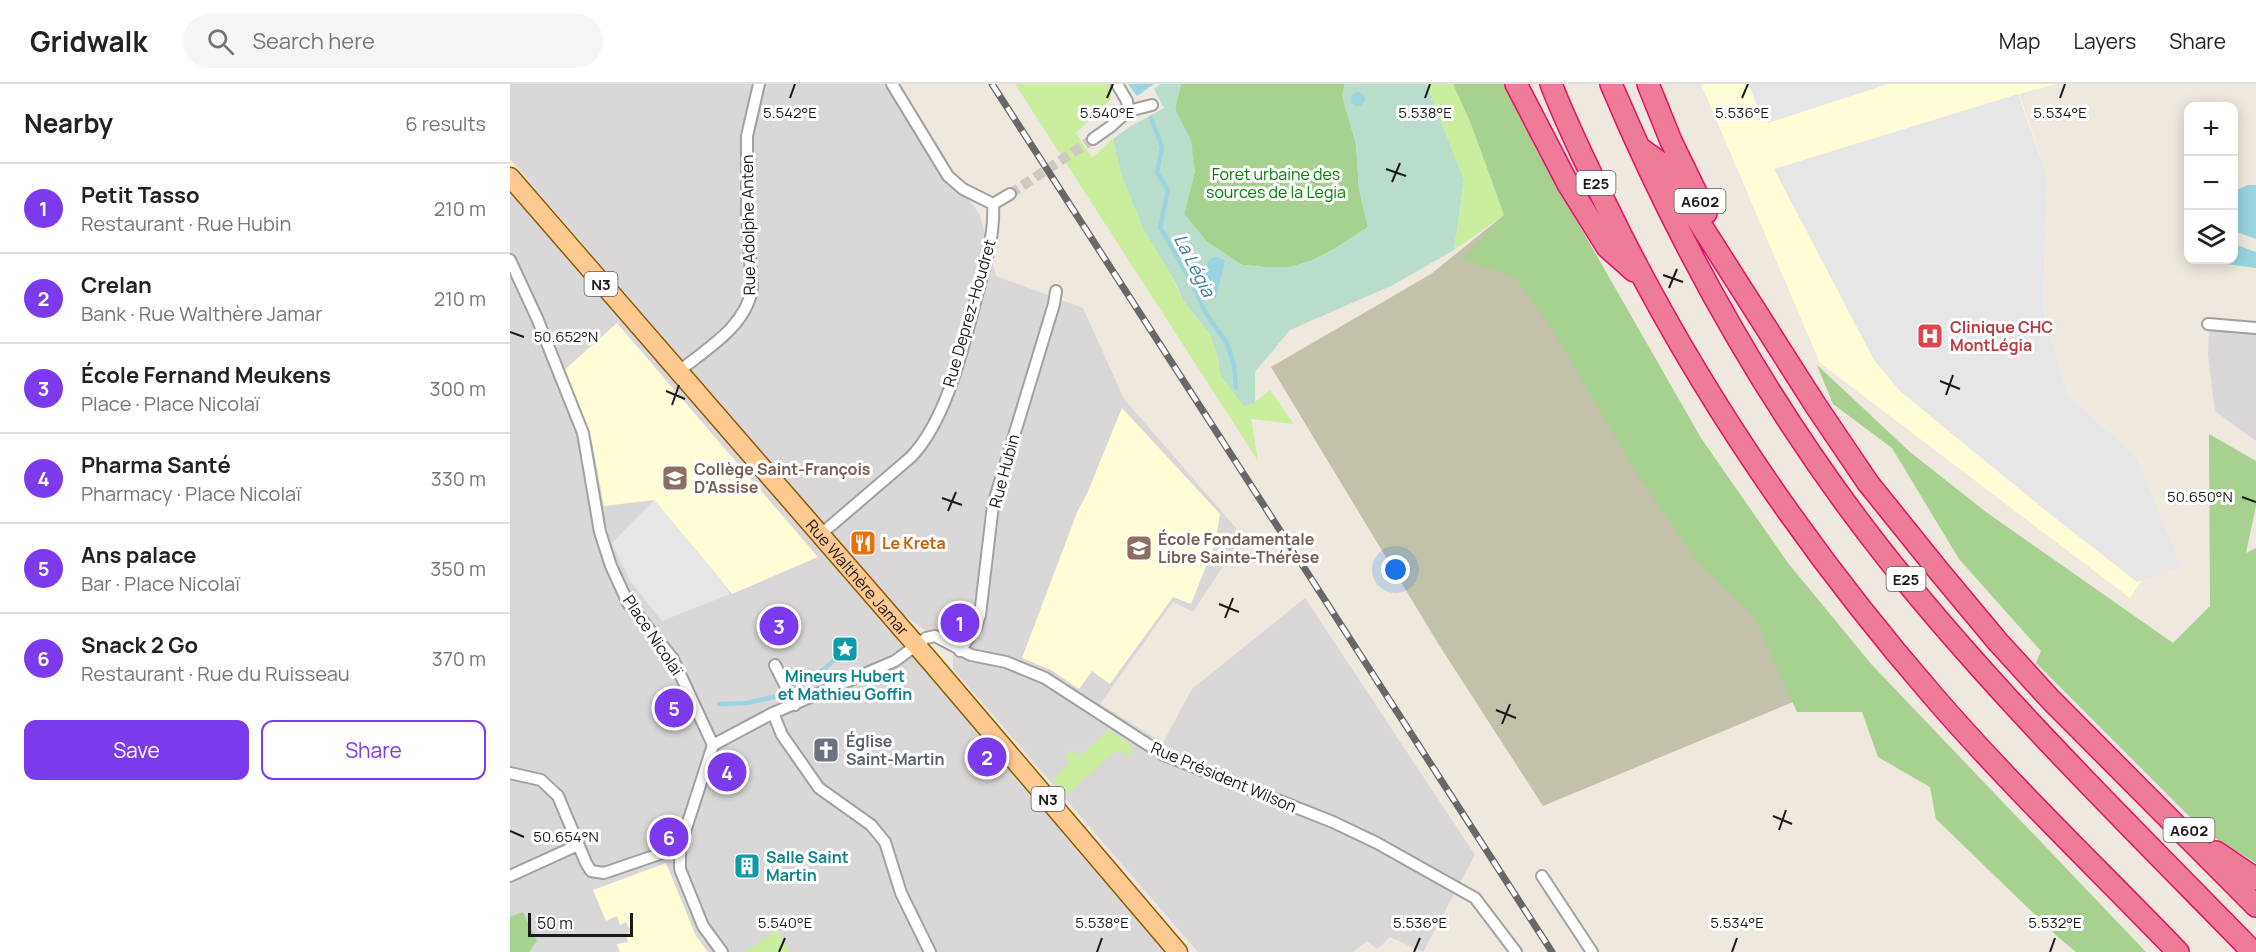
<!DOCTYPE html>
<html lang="en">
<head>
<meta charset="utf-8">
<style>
	body { margin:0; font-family:Manrope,sans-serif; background:#f6f6f6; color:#222 }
	.controls { position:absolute; right:18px; top:18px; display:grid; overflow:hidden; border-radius:12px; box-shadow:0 3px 15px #0003 }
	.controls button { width:54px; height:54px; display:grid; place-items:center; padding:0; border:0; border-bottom:2px solid #e0e0e0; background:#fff; color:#222; font:30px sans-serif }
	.scale { position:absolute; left:18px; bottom:15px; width:105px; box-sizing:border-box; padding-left:6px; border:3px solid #1a1a1a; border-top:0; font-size:16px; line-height:21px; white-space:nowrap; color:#1a1a1a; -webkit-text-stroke:4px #fff; paint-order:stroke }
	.you { position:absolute; left:886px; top:486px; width:21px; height:21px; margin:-15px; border:4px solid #fff; border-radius:50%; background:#1a73e8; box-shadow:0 0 0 9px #1a73e833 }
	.badge { display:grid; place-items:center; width:39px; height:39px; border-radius:50%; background:#7c3aed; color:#fff; font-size:20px; font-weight:700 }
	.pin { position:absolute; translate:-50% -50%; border:3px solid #fff; box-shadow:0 2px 6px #0006 }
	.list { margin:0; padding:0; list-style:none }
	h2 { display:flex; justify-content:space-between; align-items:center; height:78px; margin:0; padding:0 24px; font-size:26px }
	h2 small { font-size:20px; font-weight:400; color:#767676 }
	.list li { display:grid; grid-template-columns:39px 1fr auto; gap:18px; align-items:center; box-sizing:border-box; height:90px; padding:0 24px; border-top:2px solid #e0e0e0 }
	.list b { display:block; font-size:22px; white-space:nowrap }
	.list p { margin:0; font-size:20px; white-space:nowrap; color:#767676 }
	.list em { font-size:20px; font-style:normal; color:#767676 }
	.actions { display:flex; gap:12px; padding:18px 24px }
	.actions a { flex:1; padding:14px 0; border:2px solid #7c3aed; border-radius:12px; text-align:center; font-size:21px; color:#7c3aed }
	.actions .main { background:#7c3aed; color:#fff }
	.icon { flex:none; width:33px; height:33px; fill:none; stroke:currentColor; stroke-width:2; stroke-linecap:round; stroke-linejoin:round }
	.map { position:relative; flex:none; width:1746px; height:868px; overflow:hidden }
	header { display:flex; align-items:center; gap:36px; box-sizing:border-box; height:84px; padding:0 30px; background:#fff; border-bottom:2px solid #e0e0e0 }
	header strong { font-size:28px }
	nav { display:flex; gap:33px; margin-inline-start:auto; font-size:21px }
	.search { width:420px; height:54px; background:#f6f6f6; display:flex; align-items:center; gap:15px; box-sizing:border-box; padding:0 21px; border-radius:33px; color:#767676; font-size:22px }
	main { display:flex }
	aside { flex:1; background:#fff }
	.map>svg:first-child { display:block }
	.residential { fill:#d9d7d7 }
	.education { fill:#fffdd6 }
	.construction { fill:#c2c1a9 }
	.grass { fill:#caee9e }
	.forest { fill:#a6d18e }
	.wetland { fill:#b9ddcb }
	.parking { fill:#e6e6e6 }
	.water { fill:#99d4e0 }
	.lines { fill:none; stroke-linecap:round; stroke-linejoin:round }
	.stream { stroke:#99d4e0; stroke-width:4.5 }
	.minor-tunnel { stroke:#cec9c1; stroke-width:10; stroke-dasharray:10 5; stroke-linecap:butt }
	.minor-casing { stroke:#a1a1a1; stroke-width:14 }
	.primary-casing { stroke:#915900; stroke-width:21 }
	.motorway-casing { stroke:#e41266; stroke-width:24 }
	.minor { stroke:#fff; stroke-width:10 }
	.primary { stroke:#ffca92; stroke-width:18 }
	.motorway { stroke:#ee7c98; stroke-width:21 }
	.rail-casing { stroke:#686868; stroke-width:7 }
	.rail { stroke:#fff; stroke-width:4.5; stroke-dasharray:14; stroke-linecap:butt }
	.ticks { fill:none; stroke:#1a1a1a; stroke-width:2 }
	.labels { text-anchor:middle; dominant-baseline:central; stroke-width:6; stroke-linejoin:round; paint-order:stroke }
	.shield { fill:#fff; stroke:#5f5f5f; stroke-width:1.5 }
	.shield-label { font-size:15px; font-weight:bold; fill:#1a1a1a }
	.park-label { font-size:16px; fill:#018004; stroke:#fff }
	.street-label { font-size:16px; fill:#1a1a1a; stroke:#fff }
	.health-label { font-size:16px; font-weight:bold; fill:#be3a42; stroke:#fff; text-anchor:start }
	.education-label { font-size:16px; font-weight:bold; fill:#785e54; stroke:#fff; text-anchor:start }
	.food-label { font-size:16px; font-weight:bold; fill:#c56008; stroke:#fff; text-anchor:start }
	.culture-label { font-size:16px; font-weight:bold; fill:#0d838f; stroke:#fff }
	.worship-label { font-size:16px; font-weight:bold; fill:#5b616d; stroke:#fff; text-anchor:start }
	.water-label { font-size:18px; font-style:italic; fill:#3d7aaa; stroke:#fff }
	.ticks-label { font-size:15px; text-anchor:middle; fill:#1a1a1a; stroke:#fff; stroke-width:6; stroke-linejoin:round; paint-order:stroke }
</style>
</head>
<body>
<header>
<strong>Gridwalk</strong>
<div class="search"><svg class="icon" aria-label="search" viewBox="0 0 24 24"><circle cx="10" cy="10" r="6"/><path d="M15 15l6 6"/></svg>Search here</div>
<nav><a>Map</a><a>Layers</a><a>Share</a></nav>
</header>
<main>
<aside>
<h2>Nearby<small>6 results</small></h2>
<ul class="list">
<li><span class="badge">1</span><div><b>Petit Tasso</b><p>Restaurant · Rue Hubin</p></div><em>210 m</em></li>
<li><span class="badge">2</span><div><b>Crelan</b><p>Bank · Rue Walthère Jamar</p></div><em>210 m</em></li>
<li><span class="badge">3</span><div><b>École Fernand Meukens</b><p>Place · Place Nicolaï</p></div><em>300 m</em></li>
<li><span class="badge">4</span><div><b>Pharma Santé</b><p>Pharmacy · Place Nicolaï</p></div><em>330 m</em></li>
<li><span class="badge">5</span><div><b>Ans palace</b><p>Bar · Place Nicolaï</p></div><em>350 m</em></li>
<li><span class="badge">6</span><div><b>Snack 2 Go</b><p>Restaurant · Rue du Ruisseau</p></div><em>370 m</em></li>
</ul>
<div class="actions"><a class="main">Save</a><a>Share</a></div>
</aside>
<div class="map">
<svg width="1746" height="868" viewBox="0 0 1746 868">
	<rect width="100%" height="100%" fill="#eee8de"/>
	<!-- residential -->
	<path class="residential" d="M0,0H379L398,32L470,131L486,192L573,224L614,315L733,452L683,528L663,518L590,620L653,659L682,605L795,514L965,771L913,868L880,853L867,865L857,857L843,868H688L443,585V566L387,526L0,75Z
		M0,105L666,868H0Z
		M1699,247L1746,248V357L1705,327L1698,271Z"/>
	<!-- education -->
	<path class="education" d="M1191,0H1547L1509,10L1537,91L1533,226L1558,311L1627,373L1672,483L1632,496L1620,514L1310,279Z
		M107,239L308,473L222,510L144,416L94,422L82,358L53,287Z
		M612,324L710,430L705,460L681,520L663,513L600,600L582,587L569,605L541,586L512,574L568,426L576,412Z
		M156,779L186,852L198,868H110L107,860L118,858L116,851L121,848L116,838L110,841L107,832L96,837L83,806Z"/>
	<!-- construction -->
	<path class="construction" d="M994,131L1295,613L1033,722L929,561L761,283L921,190Z"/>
	<!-- grass -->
	<path class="grass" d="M505,0H601V15L566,49L582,74L603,55L611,90L674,218L700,250L708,274L710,290L745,318L760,306L784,340L741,335L748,377Z
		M916,0H943L961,40L994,131L944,166L954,96Z
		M599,646L621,661L622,667L617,672L607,666L556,711L543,695L559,680L560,678L554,672L562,666L569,672Z
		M267,846L279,868H234Z"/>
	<!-- forest -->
	<path class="forest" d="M671,0H835L832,11L846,60L849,105L858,143L824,165L801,177L780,183H754L732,181L696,157L674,130L685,87L665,25Z
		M943,0H995L1028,69L1191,354L1278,479L1362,581L1636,868H1566L1548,853L1426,735L1420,703L1368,673L1352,628H1287L1244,532L1187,477L1126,388L1041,243L1006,194L952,176L994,131L961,40Z
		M1307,281L1400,368L1476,428L1663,559L1700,522L1699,350L1746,377V422L1736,469L1746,464V779L1695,748L1526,579L1531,567L1449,475L1382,364L1323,320Z
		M13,828L27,857L19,868H0V833Z"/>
	<!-- wetland -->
	<path class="wetland" d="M650,0H671L665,25L681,56L685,87L674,130L696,157L732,181L754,183H780L801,177L824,165L858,143L849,105L846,60L832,11L835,0H916L954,96L944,166L883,201L780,246L745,288V318L734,323L710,290L708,274L700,250L674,218L664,196L633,144L611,90L603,55L621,42L654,24L644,5Z"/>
	<!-- parking -->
	<path class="parking" d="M1239,0H1378L1258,39L1255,30L1250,32Z
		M1508,10L1537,91L1533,226L1558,311L1627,373L1672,483L1627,498L1540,430L1391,308L1364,276L1264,85Z
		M144,416L210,494L220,510L152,537L120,497L102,459Z"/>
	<!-- water -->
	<path class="water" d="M618,0H644L627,12Z
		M841 15a7 7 0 1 1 14 0a7 7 0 1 1-14 0Z
		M1738,101H1746V155L1724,147V107Z
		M1724,160L1746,168V184L1716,180L1709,176H1724Z
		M706,173L715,176L706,214L695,209L693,194L699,175Z"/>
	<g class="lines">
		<!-- stream -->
		<path class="stream" d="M641,34L652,63L647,89L658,106L650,143L682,199L695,228L717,259L724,281L726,303
			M281,605C302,595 323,581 336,562
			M209,620L237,619L268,612"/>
		<!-- minor-tunnel -->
		<path class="minor-tunnel" d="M500,110L583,55"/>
		<defs>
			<path id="minor" d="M382,0L438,92L453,105L483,120
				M618,27L642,21
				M583,55L600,43L618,27L617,17L607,0
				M483,120L500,110
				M0,176L27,234L73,349L90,448L101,482L118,519L163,575L203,661L170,763V785L193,842L212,868
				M1698,240L1746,244
				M168,288C195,266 237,242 242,204L237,129V52L249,0
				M310,451L401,373C437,336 454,260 467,211C475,181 485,151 483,120
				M450,567L466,543L470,531L483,421L544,220L546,207
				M265,581L285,621
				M263,629L272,651L309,704L361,741L375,758L391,809L420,868
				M203,661L263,629L385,577L416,554L425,552L461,571L496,578L535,594L654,671L823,738L867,759L965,814L1006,868
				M0,689L31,696L48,712L76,779L81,787L94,789L170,763
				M0,792L68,761
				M1032,792L1082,868"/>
			<g id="primary">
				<path id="s1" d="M0,93L420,577L668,868"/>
			</g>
			<path id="motorway" d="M1006,0L1058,100L1097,163L1124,187
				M1041,0C1060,49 1084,96 1107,143C1192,313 1300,470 1424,613C1501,702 1587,784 1668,868
				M1101,0C1173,170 1266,335 1382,480C1493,618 1620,742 1743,868
				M1138,0L1161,57L1196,129
				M1131,65L1152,80L1306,322L1358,399L1428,486L1488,558L1541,616L1746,822
				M1706,768L1746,795"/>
		</defs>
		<!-- minor casing -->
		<use href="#minor" class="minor-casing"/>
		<!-- primary casing -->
		<use href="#primary" class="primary-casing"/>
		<!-- motorway casing -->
		<use href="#motorway" class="motorway-casing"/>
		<!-- minor -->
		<use href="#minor" class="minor"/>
		<!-- primary -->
		<use href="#primary" class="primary"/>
		<!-- motorway -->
		<use href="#motorway" class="motorway"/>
		<defs>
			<path id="rail" d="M482,0L1042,868"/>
		</defs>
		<!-- rail casing -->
		<use href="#rail" class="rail-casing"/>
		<!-- rail -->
		<use href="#rail" class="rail"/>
	</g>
	<!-- ticks -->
	<path class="ticks" d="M280,14L285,0M597,14L603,0M915,14L920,0M1232,14L1238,0M1550,14L1555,0M876,85L896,92M882,98L890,79M1153,191L1173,198M1159,204L1167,185M0,248L14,253M1430,297L1450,305M156,307L175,315M1436,311L1443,291M162,321L169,301M1732,413L1746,418M432,414L452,421M438,427L446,408M709,520L729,528M715,534L723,514M986,626L1006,634M992,640L1000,620M1263,732L1282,740M1269,746L1276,726M0,747L14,753M269,868L275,854M587,868L592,854M904,868L910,854M1222,868L1227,854M1540,868L1545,854"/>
	<!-- icons -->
	<defs>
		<symbol id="hospital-square" viewBox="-11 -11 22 22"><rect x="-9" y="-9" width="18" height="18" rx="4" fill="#e0444e" stroke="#fff"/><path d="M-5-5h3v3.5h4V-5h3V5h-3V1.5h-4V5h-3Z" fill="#fff"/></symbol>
		<symbol id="school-square" viewBox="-11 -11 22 22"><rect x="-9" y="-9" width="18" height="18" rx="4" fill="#8d6e63" stroke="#fff"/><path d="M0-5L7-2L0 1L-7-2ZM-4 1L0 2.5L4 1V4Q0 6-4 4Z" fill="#fff"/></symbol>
		<symbol id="restaurant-square" viewBox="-11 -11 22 22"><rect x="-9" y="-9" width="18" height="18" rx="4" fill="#e8710a" stroke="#fff"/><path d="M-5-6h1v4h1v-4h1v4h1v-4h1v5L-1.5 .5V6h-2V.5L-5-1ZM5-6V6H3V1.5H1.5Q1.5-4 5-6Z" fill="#fff"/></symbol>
		<symbol id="sight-square" viewBox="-11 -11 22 22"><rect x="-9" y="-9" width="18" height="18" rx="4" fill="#0f9aa8" stroke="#fff"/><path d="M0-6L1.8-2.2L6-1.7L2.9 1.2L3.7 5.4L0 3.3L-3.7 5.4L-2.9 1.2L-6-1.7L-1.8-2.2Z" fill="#fff"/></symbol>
		<symbol id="church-square" viewBox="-11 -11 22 22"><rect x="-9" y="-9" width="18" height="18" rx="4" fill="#6b7280" stroke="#fff"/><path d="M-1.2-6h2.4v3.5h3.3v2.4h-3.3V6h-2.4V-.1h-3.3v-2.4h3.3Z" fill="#fff"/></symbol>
		<symbol id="building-square" viewBox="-11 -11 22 22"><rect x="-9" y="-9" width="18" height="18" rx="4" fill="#0f9aa8" stroke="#fff"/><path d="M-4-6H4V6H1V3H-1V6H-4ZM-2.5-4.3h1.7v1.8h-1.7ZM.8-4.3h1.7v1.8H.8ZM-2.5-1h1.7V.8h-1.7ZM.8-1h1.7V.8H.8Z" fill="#fff"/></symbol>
	</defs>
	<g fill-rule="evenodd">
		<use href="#hospital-square" x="1405" y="237" width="30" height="30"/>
		<use href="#school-square" x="150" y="379" width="30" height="30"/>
		<use href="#restaurant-square" x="338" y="444" width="30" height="30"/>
		<use href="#school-square" x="614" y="449" width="30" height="30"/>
		<use href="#sight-square" x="320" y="550" width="30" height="30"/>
		<use href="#church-square" x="301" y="651" width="30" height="30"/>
		<use href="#building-square" x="222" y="767" width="30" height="30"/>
	</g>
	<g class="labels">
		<!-- shield labels -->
		<g class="shield">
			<rect x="1066.5" y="87" width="39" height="24" rx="4.5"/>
			<rect x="1164.5" y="105" width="51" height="24" rx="4.5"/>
			<rect x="74.5" y="188" width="33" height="24" rx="4.5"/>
			<rect x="1376.5" y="483" width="39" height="24" rx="4.5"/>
			<rect x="521.5" y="703" width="33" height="24" rx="4.5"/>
			<rect x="1653.5" y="734" width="51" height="24" rx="4.5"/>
		</g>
		<g class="shield-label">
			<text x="1086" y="99">E25</text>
			<text x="1190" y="117">A602</text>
			<text x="91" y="200">N3</text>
			<text x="1396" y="495">E25</text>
			<text x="538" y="715">N3</text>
			<text x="1679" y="746">A602</text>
		</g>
		<!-- park labels -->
		<g class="park-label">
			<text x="766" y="90">Foret urbaine des<tspan x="766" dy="18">sources de la Legia</tspan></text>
		</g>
		<!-- street labels -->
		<g class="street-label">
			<text transform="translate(238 141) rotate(-91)">Rue Adolphe Anten</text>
			<text transform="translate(459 229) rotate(-74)">Rue Deprez-Houdret</text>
			<text transform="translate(494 387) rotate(-75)">Rue Hubin</text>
			<text stroke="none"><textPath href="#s1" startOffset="530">Rue Walthère Jamar</textPath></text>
			<text transform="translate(143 551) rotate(56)">Place Nicolaï</text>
			<text transform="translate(714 693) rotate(23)">Rue Président Wilson</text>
		</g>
		<!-- health labels -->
		<g class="health-label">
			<text x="1440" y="243">Clinique CHC<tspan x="1440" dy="18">MontLégia</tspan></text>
		</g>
		<!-- education labels -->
		<g class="education-label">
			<text x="184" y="385">Collège Saint-François<tspan x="184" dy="18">D'Assise</tspan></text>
			<text x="648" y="455">École Fondamentale<tspan x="648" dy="18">Libre Sainte-Thérèse</tspan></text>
		</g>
		<!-- food labels -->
		<g class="food-label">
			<text x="372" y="459">Le Kreta</text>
		</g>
		<!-- culture labels -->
		<g class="culture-label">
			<text x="335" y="592">Mineurs Hubert<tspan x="335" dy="18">et Mathieu Goffin</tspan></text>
			<text x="256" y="773" text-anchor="start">Salle Saint<tspan x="256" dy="18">Martin</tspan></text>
		</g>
		<!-- worship labels -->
		<g class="worship-label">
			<text x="336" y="657">Église<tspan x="336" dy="18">Saint-Martin</tspan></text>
		</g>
		<!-- water labels -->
		<g class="water-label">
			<text transform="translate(685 181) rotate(63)">La Légia</text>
		</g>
	</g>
	<g class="ticks-label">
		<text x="280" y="34">5.542°E</text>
		<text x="1550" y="34">5.534°E</text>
		<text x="597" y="34">5.540°E</text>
		<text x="915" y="34">5.538°E</text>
		<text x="1232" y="34">5.536°E</text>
		<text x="56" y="258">50.652°N</text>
		<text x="1690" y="418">50.650°N</text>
		<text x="56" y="758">50.654°N</text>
		<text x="275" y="844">5.540°E</text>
		<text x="592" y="844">5.538°E</text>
		<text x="910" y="844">5.536°E</text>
		<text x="1227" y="844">5.534°E</text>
		<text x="1545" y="844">5.532°E</text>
	</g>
</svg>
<div class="controls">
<button>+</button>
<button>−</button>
<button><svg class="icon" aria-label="layers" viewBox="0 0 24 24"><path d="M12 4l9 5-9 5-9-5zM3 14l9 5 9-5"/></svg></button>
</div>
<div class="scale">50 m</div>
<div class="you"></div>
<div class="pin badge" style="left:450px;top:539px">1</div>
<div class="pin badge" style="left:477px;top:673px">2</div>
<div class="pin badge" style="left:269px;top:542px">3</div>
<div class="pin badge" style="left:217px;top:688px">4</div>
<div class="pin badge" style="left:164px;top:624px">5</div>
<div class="pin badge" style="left:159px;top:753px">6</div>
</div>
</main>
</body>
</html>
